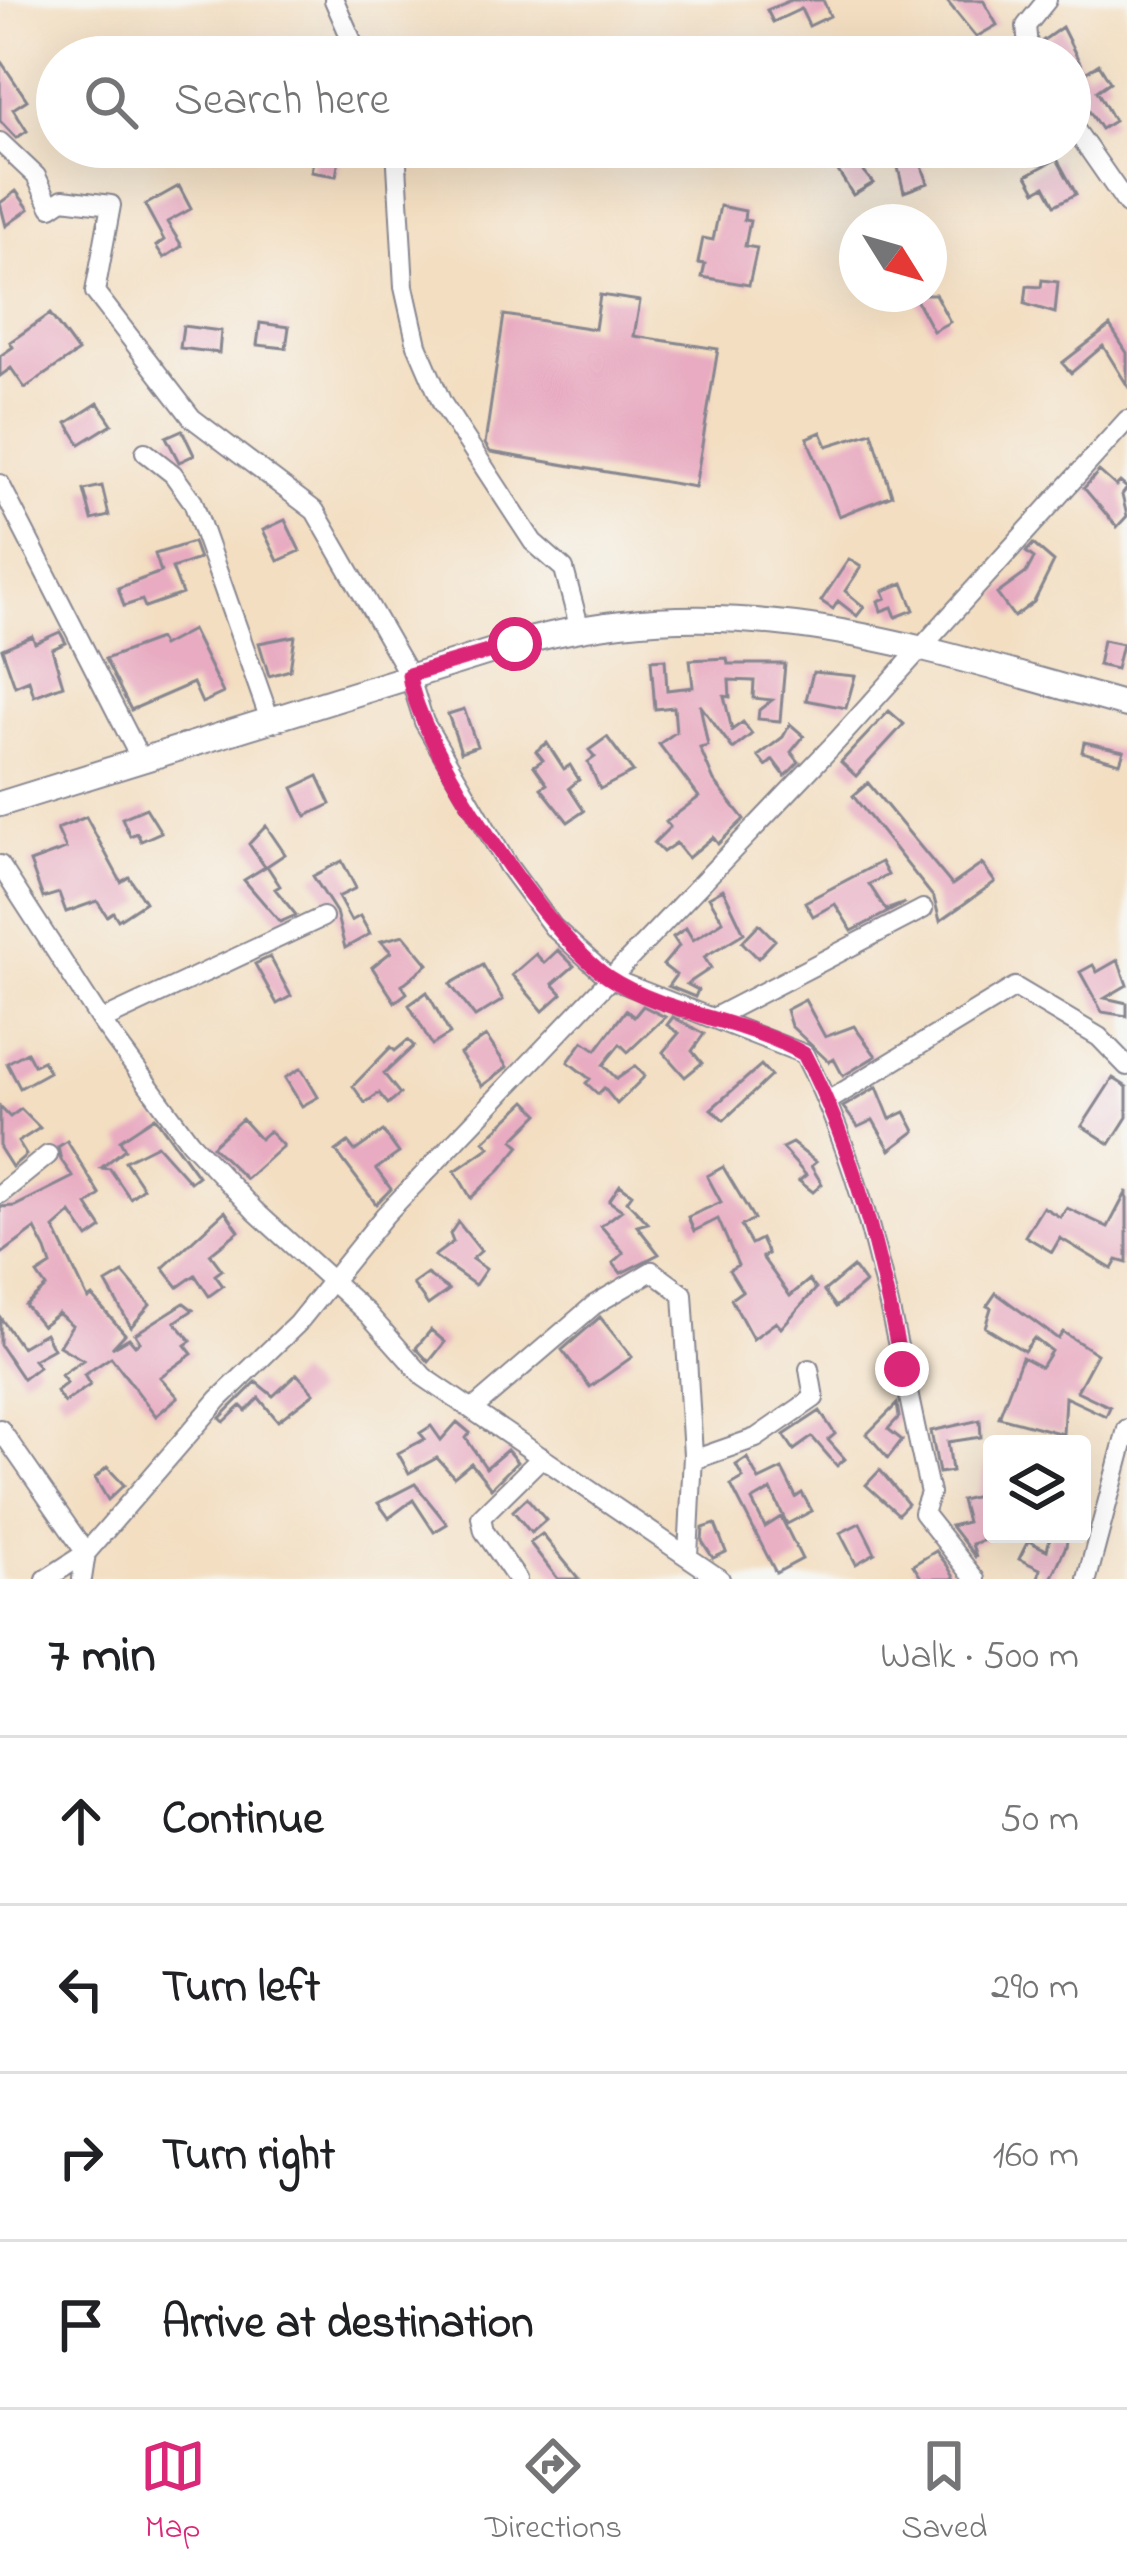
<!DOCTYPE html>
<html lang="en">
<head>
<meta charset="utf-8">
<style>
	body { margin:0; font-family:"Indie Flower",sans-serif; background:#f2f2f2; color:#202124 }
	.controls { position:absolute; right:36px; bottom:36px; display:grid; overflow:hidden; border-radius:12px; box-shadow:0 12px 48px #0002 }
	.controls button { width:108px; height:108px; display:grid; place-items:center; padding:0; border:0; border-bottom:3px solid #e0e0e0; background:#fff; color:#202124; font:60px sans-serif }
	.compass { position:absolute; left:839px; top:204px; width:108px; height:108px; border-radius:50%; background:#fff; box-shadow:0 12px 48px #0002; rotate:127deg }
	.stop { position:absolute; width:36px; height:36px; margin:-27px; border:9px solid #db2777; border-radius:50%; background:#fff }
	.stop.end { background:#db2777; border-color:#fff; box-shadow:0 3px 12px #0008 }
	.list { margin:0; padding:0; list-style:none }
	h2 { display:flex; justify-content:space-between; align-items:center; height:156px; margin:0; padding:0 48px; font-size:51px }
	h2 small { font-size:39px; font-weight:400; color:#757577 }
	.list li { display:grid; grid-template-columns:78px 1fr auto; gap:36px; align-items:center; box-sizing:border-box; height:168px; padding:0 48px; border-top:3px solid #e0e0e0 }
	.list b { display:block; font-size:45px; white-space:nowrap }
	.list em { font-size:39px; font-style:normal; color:#757577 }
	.icon { flex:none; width:66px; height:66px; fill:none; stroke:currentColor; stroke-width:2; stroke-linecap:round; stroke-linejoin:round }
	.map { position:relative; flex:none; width:1127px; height:1579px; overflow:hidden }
	.search { position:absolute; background:#fff; box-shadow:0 12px 48px #0002; left:36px; right:36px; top:36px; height:132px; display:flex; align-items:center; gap:30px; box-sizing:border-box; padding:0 42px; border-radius:66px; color:#757577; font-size:45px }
	.sheet { height:828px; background:#fff }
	nav { display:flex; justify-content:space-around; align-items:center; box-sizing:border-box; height:168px; border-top:3px solid #e0e0e0; background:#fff; font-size:33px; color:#757577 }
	nav a { display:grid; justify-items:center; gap:6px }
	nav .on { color:#db2777 }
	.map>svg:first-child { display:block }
	.building { fill:#e8abc1 }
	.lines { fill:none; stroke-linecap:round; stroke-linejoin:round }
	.minor-casing { stroke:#878690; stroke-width:22 }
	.major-casing { stroke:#878690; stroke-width:28 }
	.minor { stroke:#fff; stroke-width:18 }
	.major { stroke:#fff; stroke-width:24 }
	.route { stroke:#db2777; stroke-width:15 }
</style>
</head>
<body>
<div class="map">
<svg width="1127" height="1579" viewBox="0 0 1127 1579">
	<rect width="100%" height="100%" fill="#f6f6f2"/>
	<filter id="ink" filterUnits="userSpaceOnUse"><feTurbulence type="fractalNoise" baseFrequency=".00833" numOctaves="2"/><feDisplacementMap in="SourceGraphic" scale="24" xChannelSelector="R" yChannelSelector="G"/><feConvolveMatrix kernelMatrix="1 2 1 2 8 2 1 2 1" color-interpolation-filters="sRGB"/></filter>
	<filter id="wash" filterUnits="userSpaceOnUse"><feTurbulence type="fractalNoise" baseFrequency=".004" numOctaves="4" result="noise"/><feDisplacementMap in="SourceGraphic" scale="48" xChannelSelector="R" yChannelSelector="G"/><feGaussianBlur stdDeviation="2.7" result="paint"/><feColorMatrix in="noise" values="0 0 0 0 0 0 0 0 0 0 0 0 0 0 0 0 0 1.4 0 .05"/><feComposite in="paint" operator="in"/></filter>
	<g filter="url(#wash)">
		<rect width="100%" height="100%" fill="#f3dec1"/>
		<g id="blocks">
			<!-- building -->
			<path class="building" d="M791,0H823L830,16L809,26L801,9L773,22L767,10Z
				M946,0H983L997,25L976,37Z
				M1062,27L1085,73L1099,64L1110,82L1097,91L1114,121L1101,129L1070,82V57H1049L1041,42Z
				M0,60L27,100L13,109L27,131L16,138L0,121Z
				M893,147H907L912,161L919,158L928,183L904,192Z
				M315,150L340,154L336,176L311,172Z
				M1057,159L1076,194L1055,205L1045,186L1036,191L1027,175Z
				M855,161L873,183L853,195L838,171Z
				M179,186L191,209L167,222L182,246L164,258L156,246L164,240L145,205Z
				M16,191L29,209L6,226L0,203Z
				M720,206L745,211L744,220L750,221L745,246L757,248L749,285L702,277L705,264L698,263L703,238L713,240Z
				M1042,280L1058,282L1055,313L1025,304L1027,286L1041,287Z
				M913,294H935L950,322L933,331Z
				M600,295L640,301L634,336L718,349L695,487L490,452L485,444L504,315L595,329Z
				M50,314L78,352L25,388L11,368L0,376V356L13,347L10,342Z
				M260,323L289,327L286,348L257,345Z
				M183,326L221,331L219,353L180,348Z
				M1110,326L1127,353V385L1103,346L1071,373L1062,363Z
				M98,403L112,424L80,444L67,423Z
				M182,430L194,455L179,462L166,437Z
				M821,432L827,446L872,432L892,495L839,516L807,438Z
				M1099,471L1116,486L1120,482L1127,488L1122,495L1127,516L1117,527L1084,488Z
				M102,486L109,516L92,520L84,490Z
				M285,520L300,551L278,561L263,530Z
				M193,542L199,559L172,568L182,594L145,607L142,600L124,606L118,588L161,572L155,554Z
				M1033,544L1054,562L1034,602L1014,617L997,594L1026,573L1034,558L1026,552Z
				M849,559L861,567L845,591L864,607L857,616L838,601L833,609L821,601Z
				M903,583L914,610L896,617L892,607L881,611L878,601L886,598L883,591Z
				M192,630L223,693L202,703L193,683L131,710L105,659L159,639L162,646Z
				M60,632L66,643L52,649L63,685L34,696L29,680L15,686L2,649L32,636L35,643Z
				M295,636L290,670L269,676L259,643Z
				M1103,640L1122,644L1116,669L1098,665Z
				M727,658L728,664H785L780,721L758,719L759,710L772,700L753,698L754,681L729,680L730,697L724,696L732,730L743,722L752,734L733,749L700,705L708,746L700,748L714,781L744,819L718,844L713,837L688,858L676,843L663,852L654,843L670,827L666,822L699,797L659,744L676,732L674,707L655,709L651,660L665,659L667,690L693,687L690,660Z
				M813,672L855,676L846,708L806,700Z
				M464,709L477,746L461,752L448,714Z
				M889,711L904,724L856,776L841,762Z
				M790,724L804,736L791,752L799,762L785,776L773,760L766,766L758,756L783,737Z
				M607,737L633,772L600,789L588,762L595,757L589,750Z
				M1084,742L1124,751L1120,763L1082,752Z
				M547,743L564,769L570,765L579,780L569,788L584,811L568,822L541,788L547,784L534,766L543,760L536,751Z
				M318,776L331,804L306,816L293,788Z
				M868,783L952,885L982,864L995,882L940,921L934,898L853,796Z
				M146,808L161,832L141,841L137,833L130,836L122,818Z
				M86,817L121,882L129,877L145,902L118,920L113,912L107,916L97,901L66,912L59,893L43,898L30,862L66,849L57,829Z
				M266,826L285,854L267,866L280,886L275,889L296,915L280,922L244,880L265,867L249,844Z
				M342,861L356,888L338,897L351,921L360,916L370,934L345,948L336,912L313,876Z
				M881,862L888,875L869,884L886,910L905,903L852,931L835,904L813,916L805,902Z
				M723,889L744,933L704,957L711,968L687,984L698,990L695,997L668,986L676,975L663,965L679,946L673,937L686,928L693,940L723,921L709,897Z
				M759,924L775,940L758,958L742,942Z
				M404,935L428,964L402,985L407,993L395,1002L372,967L391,952L381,941Z
				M558,950L574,966L553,984L562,994L543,1011L512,975L536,954L544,963Z
				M270,957L291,996L277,1004L255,964Z
				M1118,960L1127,985L1105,998L1127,1003V1016L1102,1012L1080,972L1093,965L1097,972Z
				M483,965L503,1000L475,1017L450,984Z
				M427,992L450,1034L432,1045L409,1005Z
				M805,1000L825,1037L854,1026L876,1056L843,1076L834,1059L829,1062L791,1026L786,1010Z
				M643,1006L665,1017L628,1052L620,1044L603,1065L617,1079L635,1066L645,1076L617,1104L604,1088L598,1094L586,1083L590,1079L568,1062L583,1041L596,1050L626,1010L634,1017Z
				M673,1017L704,1034L692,1051L702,1063L685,1077L663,1052L679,1033L667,1025Z
				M486,1036L507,1067L482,1086L460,1054Z
				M408,1040L414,1046L384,1074L400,1094L388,1104L379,1093L365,1103L353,1086L391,1047L395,1051Z
				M27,1052L34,1065L43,1061L49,1072L20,1088L7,1063Z
				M761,1065L771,1076L724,1120L711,1109Z
				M301,1068L318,1097L302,1106L285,1078Z
				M1113,1078L1127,1087V1117L1110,1144L1082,1126Z
				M877,1087L890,1119L905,1112L915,1131L890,1150L873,1120L858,1127L843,1107Z
				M526,1101L539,1114L513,1140L520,1146L501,1169L471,1198L455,1171L490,1147L484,1141Z
				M0,1107L10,1117L21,1109L40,1128L18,1142L26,1155L12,1167L0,1148Z
				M155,1117L198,1176L190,1182L157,1145L125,1161L143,1188L130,1198L110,1169L101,1168L125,1149L120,1140Z
				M242,1119L260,1139L269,1131L283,1146L246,1179L212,1146Z
				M383,1131L399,1153L376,1169L391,1189L376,1204L336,1151L348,1142L355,1151Z
				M67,1141L100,1195L87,1205L102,1228L88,1238L71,1213L54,1228L88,1299L92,1296L125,1334L112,1348L129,1338L135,1345L140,1342L135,1334L184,1303L193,1310L175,1322L191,1341L185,1345L192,1354L160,1377L178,1397L156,1416L111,1357L84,1375L90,1385L64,1403L56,1391L67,1383L61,1375L83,1360L59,1346L72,1325L58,1313L42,1326L25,1305L46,1287L37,1274L51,1265L46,1250L35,1229L0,1255V1207L15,1206L73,1177L61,1160L58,1147Z
				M792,1143L816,1162L811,1166L822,1184L813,1192L799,1181L806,1175L782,1148Z
				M723,1167L754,1219L741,1226L751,1244L761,1239L768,1254L762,1257L790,1296L809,1280L816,1289L781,1328L776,1322L753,1339L731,1299L742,1291L729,1270L738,1265L718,1219L694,1231L688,1217L721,1202L707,1176Z
				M620,1185L632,1194L627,1201L648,1223L637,1226L659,1254L621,1273L613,1263L624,1253L601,1226L622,1210L609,1201Z
				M1127,1191V1263L1117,1260L1112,1269L1060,1238L1052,1252L1025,1236L1043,1207L1060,1217L1067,1208L1108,1227Z
				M225,1211L239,1231L210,1254L222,1270L215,1275L223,1286L209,1296L195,1275L178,1287L163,1268Z
				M458,1222L481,1251L472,1259L486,1269L475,1285L434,1256L453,1242L450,1234Z
				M853,1267L865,1283L836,1307L824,1291Z
				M123,1273L150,1305L131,1327L106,1283Z
				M427,1274L449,1290L428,1305L413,1284Z
				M996,1293L1058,1339L1063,1332L1097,1354L1077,1391L1110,1407L1106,1416L1065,1397L1063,1434L999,1417L1022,1357L1041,1367L1051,1351L1034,1338L1024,1351L985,1327L991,1308L987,1306Z
				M0,1317L21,1347L45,1333L53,1349L33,1360L39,1367L23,1379L0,1345Z
				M600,1317L632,1357L590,1387L562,1350Z
				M431,1330L445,1342L429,1362L416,1348Z
				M297,1374L314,1393L278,1421L259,1398L246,1411L241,1406L224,1422L220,1418L256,1382L273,1396Z
				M897,1404L899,1417L888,1429L902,1440L888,1458L867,1434Z
				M820,1411L835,1434L828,1440L845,1459L837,1466L812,1437L794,1450L784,1435Z
				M980,1420L981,1437L948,1442L952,1471L939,1473L931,1431Z
				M457,1422L470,1433L466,1438L486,1468L507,1450L517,1462L491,1488L471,1463L454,1477L437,1458L409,1473L398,1453L425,1439L420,1433L431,1426L441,1440Z
				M990,1445L992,1538L972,1544L976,1558L951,1526L967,1522L961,1500L978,1496Z
				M747,1458L759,1480L782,1469L796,1497L802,1493L812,1511L787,1524L771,1490L752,1501L765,1527L781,1517L802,1559L776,1573L731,1485L743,1478L736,1465Z
				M107,1467L124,1485L108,1500L95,1478Z
				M880,1470L908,1504L898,1514L866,1485Z
				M415,1484L447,1524L434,1532L413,1500L389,1518L378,1503Z
				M527,1498L546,1520L531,1533L513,1511Z
				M860,1523L875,1553L856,1564L840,1533Z
				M715,1524L726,1552L713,1558L702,1541L703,1528Z
				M542,1534L579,1579H558L530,1543Z
				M1051,1534H1068L1066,1546L1051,1579H1038L1040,1569L1019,1559L1028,1541L1047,1550Z
				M936,1551L947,1565L955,1579H922L913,1565Z"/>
		</g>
	</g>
	<g filter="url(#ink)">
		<use href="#blocks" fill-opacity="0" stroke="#878690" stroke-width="3"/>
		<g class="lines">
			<defs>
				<path id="minor" d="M334,0L359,57
					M1029,57L1026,26L1047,0
					M1070,122L1127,204
					M0,142L36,176L51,207L63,199L111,205L95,292L192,418L315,511L409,675L424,722L508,866L553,927L609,978L804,1054C875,1191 895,1344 930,1493L923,1513L975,1579
					M396,147L404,287L417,345L442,403L533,542L564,569L579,626
					M145,452L173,474L193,502L270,720
					M0,484L140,758
					M0,865L101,1021L190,1142L255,1211L368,1314L424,1377L720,1579
					M713,1018L923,909
					M101,1021L323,917
					M828,1101L1015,987L1099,1037L1127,1066
					M0,1194L48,1155
					M474,1408L594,1305L652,1271L683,1294L693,1455L688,1556
					M0,1429L86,1553L82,1579
					M693,1460L756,1438L814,1398L809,1369
					M46,1579L86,1553L219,1399L297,1324L385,1215L837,741L1127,420
					M517,1579L484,1531L481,1517L542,1457
					M1087,1579L1127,1429"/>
				<path id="major" d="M0,804L515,644C737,582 914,646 1127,705"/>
			</defs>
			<!-- minor casing -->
			<use href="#minor" class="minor-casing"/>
			<!-- major casing -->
			<use href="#major" class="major-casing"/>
			<!-- minor -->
			<use href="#minor" class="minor"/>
			<!-- major -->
			<use href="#major" class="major"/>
		</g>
	</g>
	<g class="lines" filter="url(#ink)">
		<!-- route -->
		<path class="route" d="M515,644L409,675C418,745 548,937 608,977C666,1015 744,1019 804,1054C856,1153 881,1260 902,1369"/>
	</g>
</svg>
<div class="controls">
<button><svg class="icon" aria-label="layers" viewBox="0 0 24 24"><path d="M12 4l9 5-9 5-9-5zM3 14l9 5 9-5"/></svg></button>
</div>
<svg class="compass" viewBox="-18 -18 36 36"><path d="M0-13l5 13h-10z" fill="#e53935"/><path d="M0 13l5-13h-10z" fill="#757577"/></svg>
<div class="stop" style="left:515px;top:644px"></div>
<div class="stop end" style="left:902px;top:1369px"></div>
<div class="search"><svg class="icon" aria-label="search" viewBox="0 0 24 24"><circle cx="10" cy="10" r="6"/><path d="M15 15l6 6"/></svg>Search here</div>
</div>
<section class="sheet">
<h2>7 min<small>Walk · 500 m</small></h2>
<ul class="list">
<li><svg class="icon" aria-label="ahead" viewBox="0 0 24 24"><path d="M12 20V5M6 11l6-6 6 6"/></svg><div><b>Continue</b></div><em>50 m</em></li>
<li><svg class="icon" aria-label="left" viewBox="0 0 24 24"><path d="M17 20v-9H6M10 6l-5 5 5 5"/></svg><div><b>Turn left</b></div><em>290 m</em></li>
<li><svg class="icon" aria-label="right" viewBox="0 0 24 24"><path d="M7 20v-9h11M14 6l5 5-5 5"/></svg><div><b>Turn right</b></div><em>160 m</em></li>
<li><svg class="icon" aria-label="arrive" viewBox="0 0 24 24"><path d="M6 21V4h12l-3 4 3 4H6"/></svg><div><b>Arrive at destination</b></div></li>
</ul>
</section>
<nav>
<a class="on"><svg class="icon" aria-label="map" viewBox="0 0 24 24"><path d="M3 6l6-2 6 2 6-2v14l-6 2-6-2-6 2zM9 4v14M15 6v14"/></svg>Map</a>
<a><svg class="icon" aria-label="directions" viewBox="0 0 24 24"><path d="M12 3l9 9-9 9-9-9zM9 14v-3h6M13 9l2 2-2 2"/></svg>Directions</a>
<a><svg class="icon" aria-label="saved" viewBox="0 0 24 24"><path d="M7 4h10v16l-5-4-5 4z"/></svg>Saved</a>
</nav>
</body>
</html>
